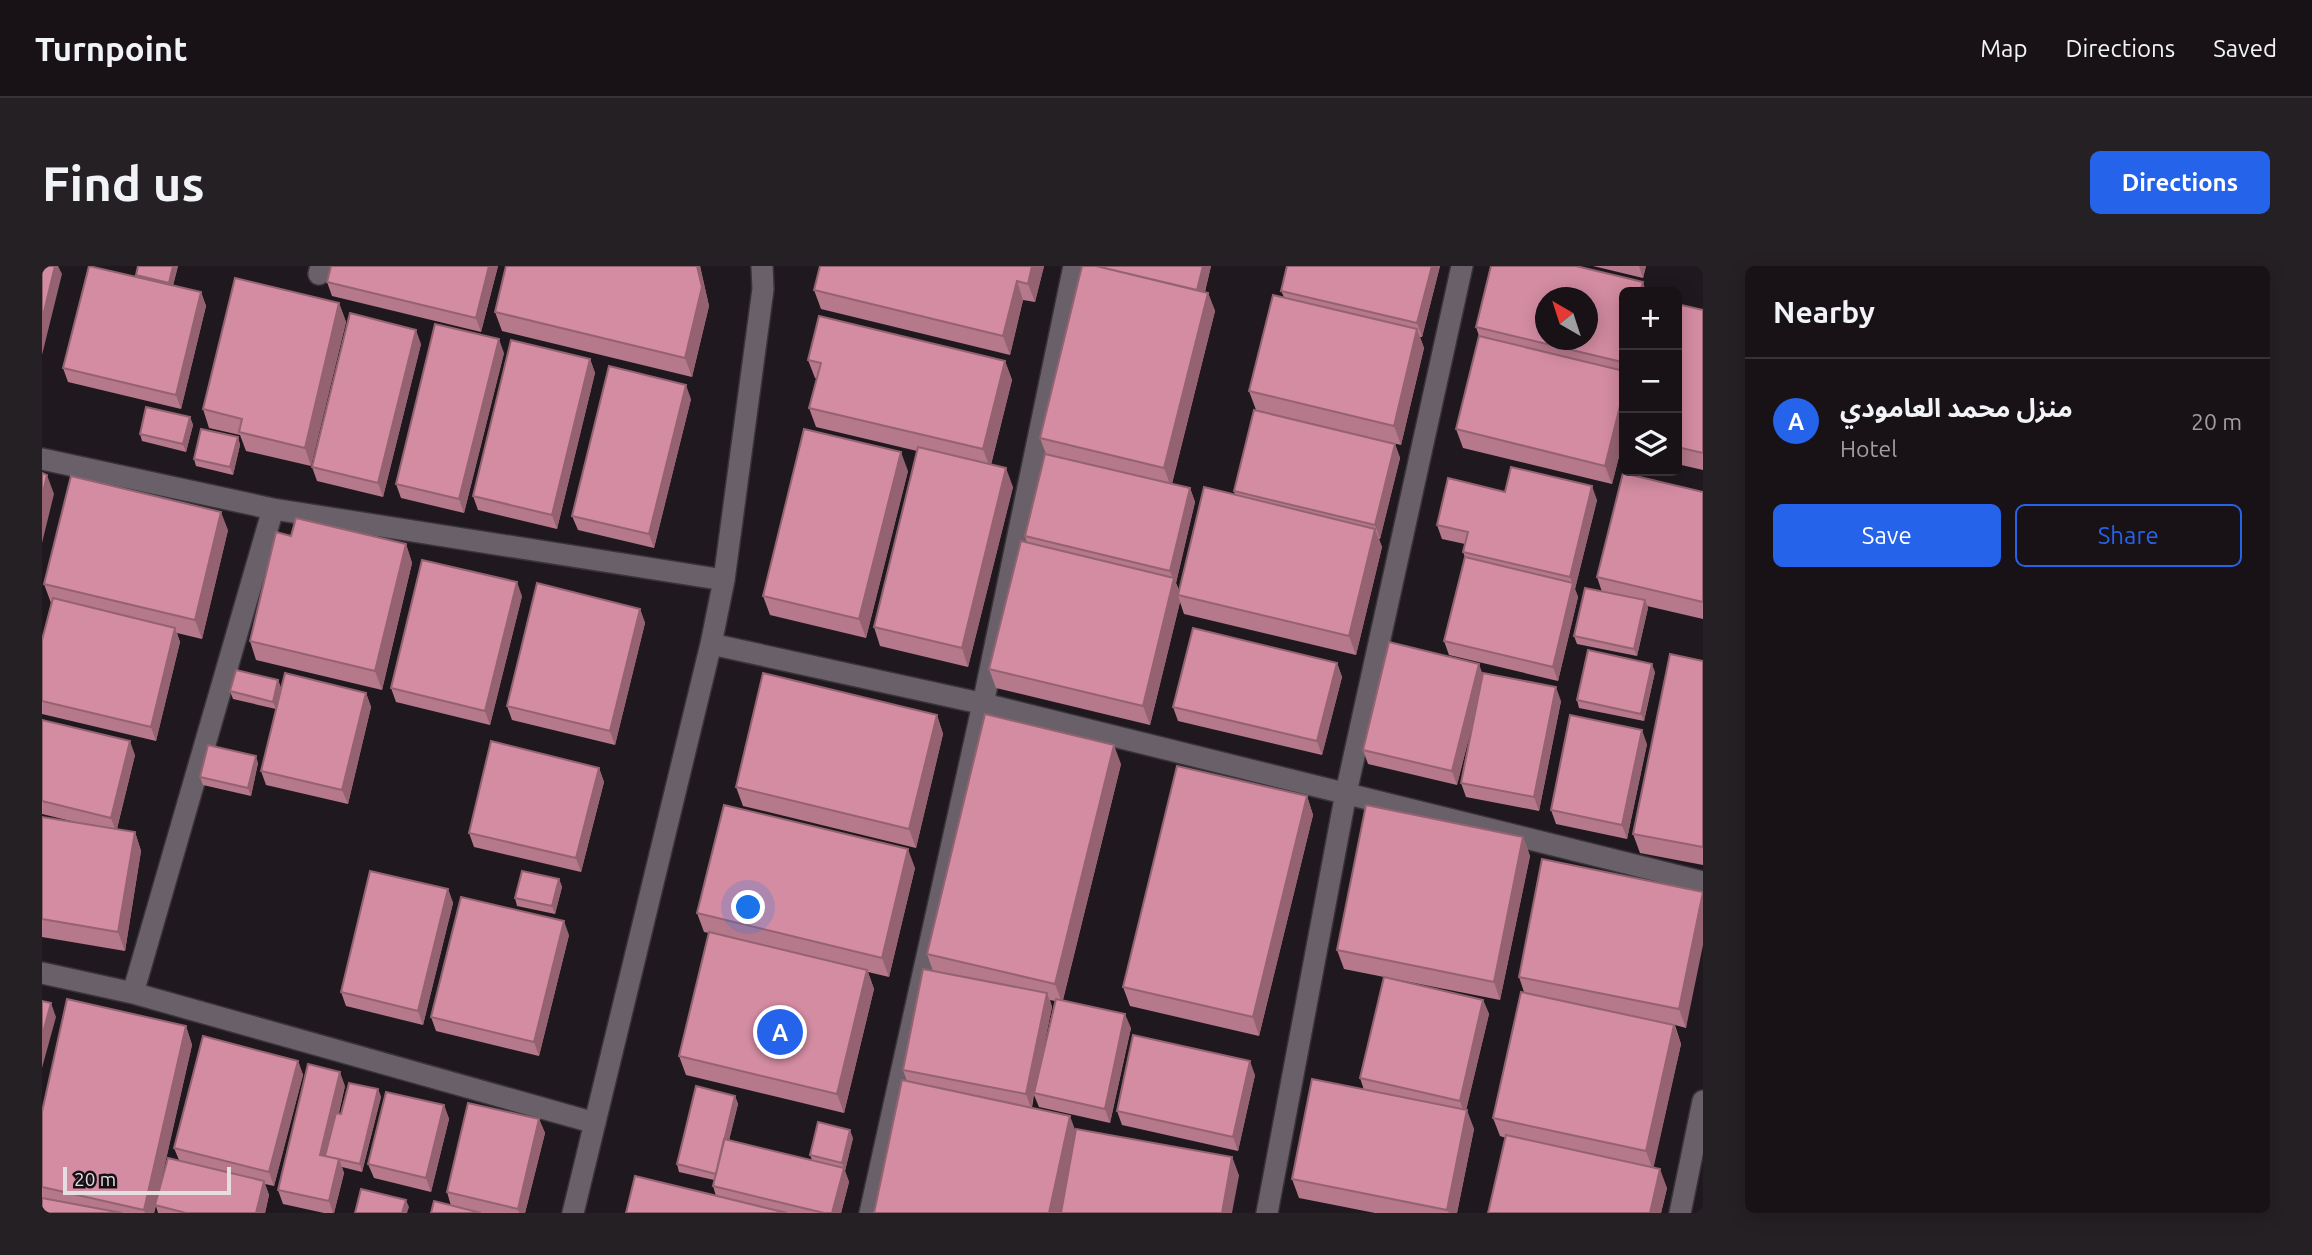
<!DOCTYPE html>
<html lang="en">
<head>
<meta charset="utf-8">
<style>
	body { margin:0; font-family:Ubuntu,"Noto Sans Arabic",sans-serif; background:#252024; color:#f1f3f6 }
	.controls { position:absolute; right:21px; top:21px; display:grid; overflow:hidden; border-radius:10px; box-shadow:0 4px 18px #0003 }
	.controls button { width:63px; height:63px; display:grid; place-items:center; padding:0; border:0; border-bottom:2px solid #363236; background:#181217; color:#f1f3f6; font:35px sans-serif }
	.compass { position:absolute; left:1493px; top:21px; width:63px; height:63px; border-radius:50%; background:#181217; box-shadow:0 4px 18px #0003; rotate:321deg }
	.scale { position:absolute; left:21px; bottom:18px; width:168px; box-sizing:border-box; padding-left:7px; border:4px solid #e4dee3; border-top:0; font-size:19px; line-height:24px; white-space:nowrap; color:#e4dee3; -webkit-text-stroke:5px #170f16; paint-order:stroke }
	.you { position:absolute; left:707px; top:642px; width:24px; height:24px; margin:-18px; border:5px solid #fff; border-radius:50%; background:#1a73e8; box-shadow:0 0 0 10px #1a73e833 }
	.badge { display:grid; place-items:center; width:46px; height:46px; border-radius:50%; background:#2563eb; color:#fff; font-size:23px; font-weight:700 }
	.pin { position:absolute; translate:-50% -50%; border:4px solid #fff; box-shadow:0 2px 7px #0006 }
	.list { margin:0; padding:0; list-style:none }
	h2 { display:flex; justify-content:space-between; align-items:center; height:91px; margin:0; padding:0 28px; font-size:30px }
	h2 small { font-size:23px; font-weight:400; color:#9f9ea1 }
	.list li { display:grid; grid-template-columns:46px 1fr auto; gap:21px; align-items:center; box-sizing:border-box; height:126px; padding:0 28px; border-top:2px solid #363236 }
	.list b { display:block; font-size:26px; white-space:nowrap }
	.list p { margin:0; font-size:23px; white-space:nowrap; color:#9f9ea1 }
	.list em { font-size:23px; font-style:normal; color:#9f9ea1 }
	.actions { display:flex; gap:14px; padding:21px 28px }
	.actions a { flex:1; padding:16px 0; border:2px solid #2563eb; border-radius:10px; text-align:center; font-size:24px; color:#2563eb }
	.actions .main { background:#2563eb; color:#fff }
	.icon { flex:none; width:38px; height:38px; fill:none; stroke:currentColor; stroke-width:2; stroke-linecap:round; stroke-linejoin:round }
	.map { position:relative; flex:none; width:1661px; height:947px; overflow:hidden; border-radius:10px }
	header { display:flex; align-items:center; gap:42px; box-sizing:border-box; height:98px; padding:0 35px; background:#181217; border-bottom:2px solid #363236 }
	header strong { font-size:33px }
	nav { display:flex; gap:38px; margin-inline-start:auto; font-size:24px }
	.intro { display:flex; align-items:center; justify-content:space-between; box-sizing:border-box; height:168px; padding:0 42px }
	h1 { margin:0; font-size:49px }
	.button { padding:18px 32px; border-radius:10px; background:#2563eb; color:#fff; font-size:24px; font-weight:700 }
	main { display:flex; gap:42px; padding:0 42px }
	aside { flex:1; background:#181217; border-radius:10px; box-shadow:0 4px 18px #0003 }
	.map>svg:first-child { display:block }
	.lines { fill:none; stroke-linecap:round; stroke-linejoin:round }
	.street-casing { stroke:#393439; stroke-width:24 }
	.street { stroke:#6a6069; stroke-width:21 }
	.wall { fill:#b6788b; fill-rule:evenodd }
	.shaded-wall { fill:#946271 }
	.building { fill:#d48ca2; stroke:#946271; stroke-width:2; fill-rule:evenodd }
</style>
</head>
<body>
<header>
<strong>Turnpoint</strong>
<nav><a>Map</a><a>Directions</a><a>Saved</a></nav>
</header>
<div class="intro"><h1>Find us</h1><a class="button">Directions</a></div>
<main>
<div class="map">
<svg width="1661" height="947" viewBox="0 0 1661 947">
	<rect width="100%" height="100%" fill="#20181f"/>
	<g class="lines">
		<defs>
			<path id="street" d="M277,8L279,0
				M0,193L231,243L682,314
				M669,378L938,437L1661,616
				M0,707L91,727L553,857
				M91,727L231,243
				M531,947L669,378L682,314L721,23L720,0
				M828,947L941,438L1032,0
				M1225,947L1304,527L1420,0
				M1638,947L1661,835"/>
		</defs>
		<!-- street casing -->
		<use href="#street" class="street-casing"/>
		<!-- street -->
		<use href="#street" class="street"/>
	</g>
	<!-- wall -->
	<path class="wall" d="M96,0H136L131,19L159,26L164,40L139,143L26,116L21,102L95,11Z
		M456,0L439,66L290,30L285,16Z
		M464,0H658L667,40L650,111L460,65L453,46Z
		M778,0H1002L993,36L981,34L968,89L779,43L772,24Z
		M1040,0H1169L1163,26L1166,27L1173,45L1130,218L1148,222L1153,236L1134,317L1137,324L1193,229L1192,225L1353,178L1358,192L1338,273H1337L1340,281L1314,389L1142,348L1138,336L1108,459L954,422L947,403L985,277L983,270L1004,188L998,172Z
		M1398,0L1380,71H1378L1382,82L1359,179L1214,144L1207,125L1242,31L1239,25Z
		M1551,0H1604L1601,12Z
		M1582,26V171L1570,218L1421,182L1414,163L1437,70L1434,61Z
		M297,37L304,56L269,200L204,185L198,169L167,162L161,143Z
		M1635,38L1661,44V204L1635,198Z
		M379,78L341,231L275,215L270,201Z
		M462,87L422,247L359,232L354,218Z
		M548,93L553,107L515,263L436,244L431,230Z
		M766,94L963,95L970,114L949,199L971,221L926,401L838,380L832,361L875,185L774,161L767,142L775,113L773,112Z
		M649,133L612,282L536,264L530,250Z
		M148,151L151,159L144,186L100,175L98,168Z
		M196,171L198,179L191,209L154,200L152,193Z
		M866,205L824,372L728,349L721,330Z
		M1463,226L1555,234L1533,323L1536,331L1516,415L1407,389L1402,375L1423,291L1421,286L1423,278L1400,273L1395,259Z
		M1661,226V353L1605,340L1606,342L1595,390L1535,378L1532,370L1560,326L1555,311Z
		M186,264L160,373L135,367L138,376L114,475L0,448V374L9,337L2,318Z
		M249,270L364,278L370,297L340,424L214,394L208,375Z
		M480,330L448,459L354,436L349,422Z
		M598,343L603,357L573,479L470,454L465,440Z
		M1661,395V599L1598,587L1591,568Z
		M1295,397L1300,411L1280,489L1136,455L1131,441Z
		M1613,406L1602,455L1537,442L1535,434Z
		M1441,409L1519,435L1497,545L1424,531L1419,517L1433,448L1415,519L1326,498L1321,484Z
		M236,414L239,422L324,427L329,441L306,538L224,519L219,505L234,443L191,433L188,425Z
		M895,449L901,468L874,582L701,540L694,521Z
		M0,454L93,489L75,563L93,566L99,585L83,685L0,671V551L33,556L0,548Z
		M1605,478L1585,573L1514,558L1509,544Z
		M216,497L209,530L161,519L158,511Z
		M1079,498L1021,734L1089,762L1068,857L997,841L992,829L990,842L1034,865L1190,891L1197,910L1022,928L1018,947H832L865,815L861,804L891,705L885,688ZM1008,734L1013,735L1000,790L1010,741Z
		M557,502L562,516L539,606L432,581L427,567Z
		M1265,530L1271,549L1217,770L1088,740L1081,721Z
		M1481,571L1488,590L1458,734L1347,712L1441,734L1447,748L1424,844L1432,863L1415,947H1333L1257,932L1250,913L1322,824L1318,812L1342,711L1302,703L1295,684Z
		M873,602L847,711L826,706L832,723L802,847L644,809L637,790L667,667L662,666L655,647Z
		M517,613L520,621L513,648L475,640L473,632Z
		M406,623L411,637L381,759L304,740L299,726Z
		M1661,626L1644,762L1633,759L1639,778L1611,902L1625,922L1619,947H1446L1464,872L1458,870L1451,852L1482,726L1477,711Z
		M527,669L497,790L394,765L389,751Z
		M144,760L150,779L116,928L137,894L132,882L256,795L261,809L232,920L223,918L227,929L223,947H116L114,940L112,947H0V846Z
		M1213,809L1196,885L1080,859L1075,845Z
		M303,820L297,847L299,848L336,823L339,831L320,906L300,901L302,907L292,947H282L241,938L236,924Z
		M693,830L696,838L687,874L770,894L768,889L811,872L803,905L807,916L799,947H584L674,930L671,920L672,914L637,906L635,898Z
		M402,839L407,853L389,926L332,912L326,898Z
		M497,853L503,867L483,947H389L409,940L405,926Z"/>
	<!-- shaded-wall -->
	<path class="shaded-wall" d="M13,0H16L20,8L0,89V54Z
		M131,0H136L130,24L127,17Z
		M447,0H456L439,66L434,52Z
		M655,0H658L667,40L650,111L643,92Z
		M990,0H1002L993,36L986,18Z
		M1161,0H1169L1159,41L1154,27Z
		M1390,0H1398L1380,71L1375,57Z
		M1597,0H1604L1601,12Z
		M975,15L981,34L968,89L961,70Z
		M1601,16L1604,26H1598Z
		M159,26L164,40L139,143L134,129Z
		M1166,27L1173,45L1129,221L1122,202Z
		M297,37L304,56L269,200L263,182Z
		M1375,63L1382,82L1359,179L1352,160Z
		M374,64L379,78L341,231L336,217Z
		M457,73L462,87L422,247L417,233Z
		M548,93L553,107L515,263L510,249Z
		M963,95L970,114L948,202L941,183Z
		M644,119L649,133L612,282L607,268Z
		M1582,124V169L1581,168L1582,171L1570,218L1563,200Z
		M148,151L151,159L144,186L141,178Z
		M196,171L198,179L191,209L188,201Z
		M1353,178L1358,192L1338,273L1333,259Z
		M859,186L866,205L824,372L817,353Z
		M964,202L971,221L926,401L920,382Z
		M5,209L12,228L0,277V231Z
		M1550,220L1555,234L1533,323L1536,331L1516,415L1511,401L1531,319L1528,311Z
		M1148,222L1153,236L1134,317L1139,330L1136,329L1138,336L1108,459L1101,440L1132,315L1128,305Z
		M179,246L186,264L160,373L153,354Z
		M1333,263L1340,281L1314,389L1307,370Z
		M364,278L370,297L340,424L333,405Z
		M475,316L480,330L448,459L443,445Z
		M1603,334L1606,342L1595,390L1592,383Z
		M598,343L603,357L573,479L568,465Z
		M133,362L138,376L114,475L109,461Z
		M1295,397L1300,411L1280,489L1275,475Z
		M1437,398L1442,412L1415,519L1410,505Z
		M1610,398L1613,406L1602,455L1599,448Z
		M236,414L239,422L234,443L231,436Z
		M1514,421L1519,435L1497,545L1492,531Z
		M324,427L329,441L306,538L300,524Z
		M895,449L901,468L874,582L867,563Z
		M1600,464L1605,478L1585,573L1580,559Z
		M88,475L93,489L74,566L69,552Z
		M1072,479L1079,498L1020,737L1013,718Z
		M214,490L216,497L209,530L206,522Z
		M557,502L562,516L539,606L534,592Z
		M1265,530L1271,549L1217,770L1211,751Z
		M93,566L99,585L83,685L76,666Z
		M1481,571L1488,590L1458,734L1452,716Z
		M866,583L873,602L847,711L840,692Z
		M517,613L520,621L513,648L510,640Z
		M406,623L411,637L381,759L376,745Z
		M1661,628V679L1644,762L1637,743Z
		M522,655L527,669L497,790L492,776Z
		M825,704L832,723L802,847L795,828Z
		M1005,727L1010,741L989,842L984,828Z
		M1441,734L1447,748L1423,849L1418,835Z
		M9,737L14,751L0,802V770Z
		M1083,748L1089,762L1068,857L1063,843Z
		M1632,759L1639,778L1611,904L1604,885Z
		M144,760L150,779L112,947H103L102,944Z
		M256,795L261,809L232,920L227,906Z
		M1208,795L1213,809L1196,885L1191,871Z
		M298,806L303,820L286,891L278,889Z
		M336,823L339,831L320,906L318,898Z
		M693,830L696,838L677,915L674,908Z
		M402,839L407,853L389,926L384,912Z
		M1425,844L1432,863L1415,947H1407L1405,944Z
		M1028,850L1035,869L1018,947H1007Z
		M497,853L503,867L483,947H477L476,943Z
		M808,864L811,872L803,905L800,897Z
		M1190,891L1197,910L1190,947H1180Z
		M297,893L302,907L292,947H291L287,935Z
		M802,902L807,916L799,947H790Z
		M1618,903L1625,922L1619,947H1608Z
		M222,915L227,929L223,947H214Z
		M364,934L367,941L365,947H360Z"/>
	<!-- building -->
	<path class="building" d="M0,0H13L0,54Z
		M47,0L159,26L134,129L21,102Z
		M96,0H131L127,17L94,9Z
		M289,0H447L434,52L285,16Z
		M464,0H655L660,21L643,92L453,46Z
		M778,0H990L986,18L975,15L961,70L772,24Z
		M1040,0H1054L1166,27L1122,202L998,172Z
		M1054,0H1161L1155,24Z
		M1245,0H1390L1375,57L1239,25Z
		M1449,0H1534L1601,16L1598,26H1582V89L1580,96L1434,61ZM1503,32H1545V74H1503Z
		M193,12L297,37L263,182L197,166L200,153L161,143Z
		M1231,29L1375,63L1352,160L1207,125Z
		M1635,38L1661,44V187L1635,181Z
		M308,47L374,64L336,217L270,201Z
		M777,50L963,95L941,183L767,142L779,97L766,94Z
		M393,58L457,73L417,233L354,218Z
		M1437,70L1582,105V124L1563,200L1414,163Z
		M469,74L548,93L510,249L431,230Z
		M567,100L644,119L607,268L530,250Z
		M104,141L148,151L141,178L98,168Z
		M1212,144L1353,178L1333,259L1192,225Z
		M159,163L196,171L188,201L152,193Z
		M762,163L859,186L817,353L721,330Z
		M876,181L964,202L920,382L832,361Z
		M1003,188L1148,222L1128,305L983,270Z
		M1469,201L1550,220L1528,311L1421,286L1426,266L1395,259L1406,212L1463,226Z
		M0,207L5,209L0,231Z
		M1581,207L1661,226V336L1555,311Z
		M29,210L179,246L153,354L2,318Z
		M1162,221L1333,263L1307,370L1136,329Z
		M254,252L364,278L333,405L208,375L234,266L249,270Z
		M979,275L1132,312L1101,440L947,403Z
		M1423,291L1531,317L1511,401L1402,375Z
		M380,294L475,316L443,445L349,422Z
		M495,317L598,343L568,465L465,440Z
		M1543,322L1603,334L1592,383L1532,370Z
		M11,332L133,362L109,461L0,435V374Z
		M1151,362L1295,397L1275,475L1131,441Z
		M1347,376L1437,398L1410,505L1321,484Z
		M1546,384L1610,398L1599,448L1535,434Z
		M1628,388L1661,395V581L1591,568Z
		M194,404L236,414L231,436L188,425Z
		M243,407L324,427L300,524L219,505Z
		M721,407L895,449L867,563L694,521Z
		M1441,407L1514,421L1492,531L1419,517Z
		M943,448L1072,479L1013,718L885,688Z
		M1528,449L1600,464L1580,559L1509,544Z
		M0,454L88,475L69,552L0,535Z
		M449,475L557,502L534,592L427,567Z
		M166,479L214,490L206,522L158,511Z
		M1135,500L1265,530L1211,751L1081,721Z
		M682,539L866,583L840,692L655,647Z
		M1324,539L1481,571L1452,716L1295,684Z
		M0,551L93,566L76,666L0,653Z
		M1500,593L1661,626L1637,743L1477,711Z
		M328,605L406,623L376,745L299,726Z
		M480,605L517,613L510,640L473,632Z
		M419,631L522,655L492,776L389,751Z
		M667,666L825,704L795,828L637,790Z
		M881,703L1005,727L984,828L861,804Z
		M1342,711L1441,734L1418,835L1318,812Z
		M1479,726L1632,759L1604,885L1451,852Z
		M25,733L144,760L102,944L0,921V846Z
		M1014,733L1083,748L1063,843L992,827Z
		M0,735L9,737L0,770Z
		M1091,769L1208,795L1191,871L1075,845Z
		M161,770L256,795L227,906L132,882Z
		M266,798L298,806L278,889L297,893L287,935L236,924Z
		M1270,813L1425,844L1405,944L1250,913Z
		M860,814L1028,850L1007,947H832Z
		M307,817L336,823L318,898L283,890L294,847L299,848Z
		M654,820L693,830L674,908L635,898Z
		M344,826L402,839L384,912L326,898Z
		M426,837L497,853L476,943L405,926Z
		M776,856L808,864L800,897L768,889Z
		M1034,863L1190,891L1180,947H1019Z
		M1464,869L1618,903L1608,947H1446Z
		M682,873L802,902L790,947H782L671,920Z
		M126,892L222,915L214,947H144L113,939Z
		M593,910L745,947H584Z
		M319,923L364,934L360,947H313Z
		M0,932L80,947H0Z
		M392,935L439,947H389Z"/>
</svg>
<div class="controls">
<button>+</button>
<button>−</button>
<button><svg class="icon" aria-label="layers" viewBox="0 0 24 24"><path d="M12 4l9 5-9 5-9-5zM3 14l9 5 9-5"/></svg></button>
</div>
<svg class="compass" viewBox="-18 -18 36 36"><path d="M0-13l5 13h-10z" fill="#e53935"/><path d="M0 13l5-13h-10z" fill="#9f9ea1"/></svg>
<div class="scale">20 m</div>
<div class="you"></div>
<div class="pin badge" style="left:738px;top:766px">A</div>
</div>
<aside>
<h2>Nearby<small></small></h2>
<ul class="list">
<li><span class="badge">A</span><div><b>منزل محمد العامودي</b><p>Hotel</p></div><em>20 m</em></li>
</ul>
<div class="actions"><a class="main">Save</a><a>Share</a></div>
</aside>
</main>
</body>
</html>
